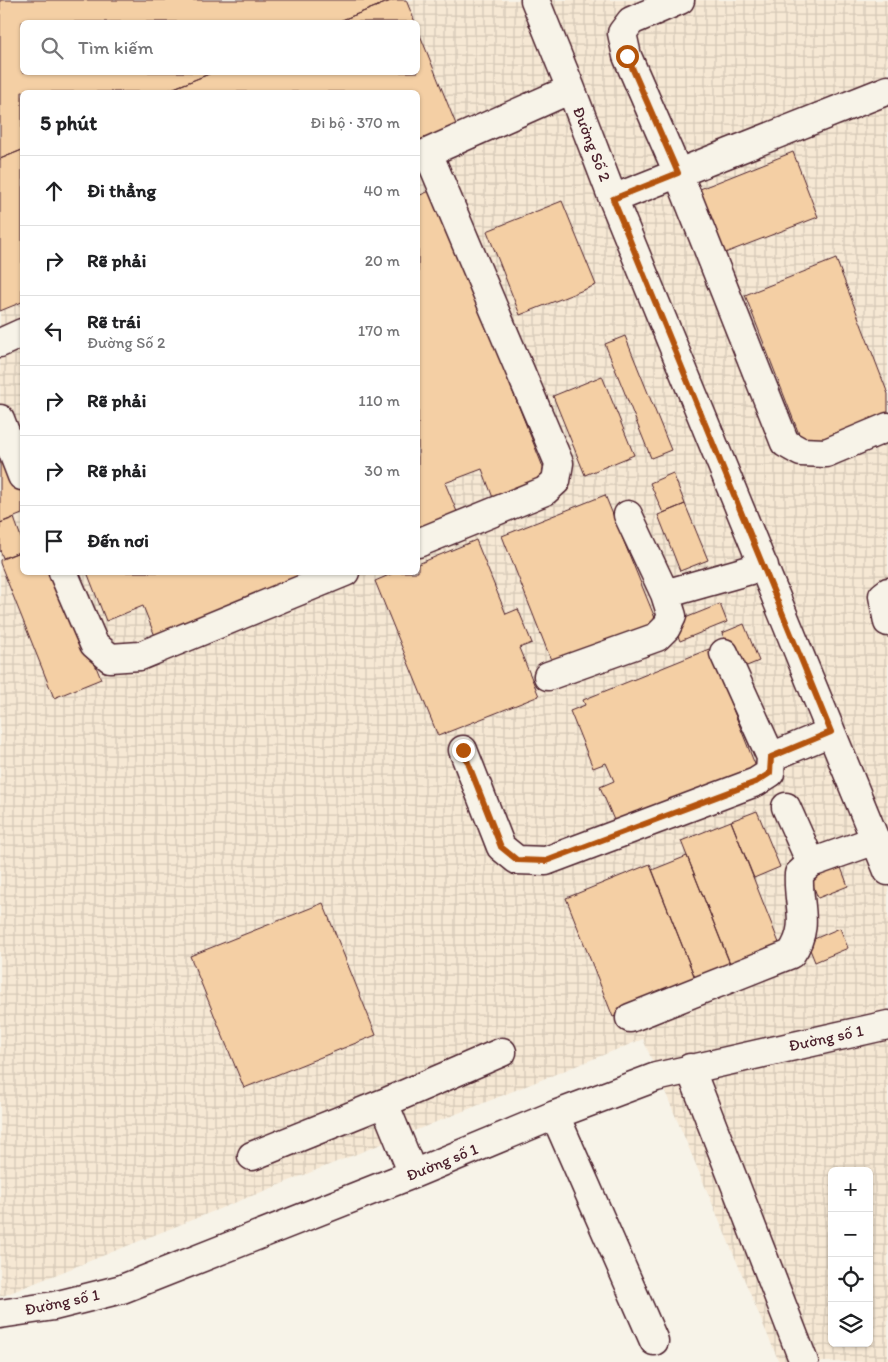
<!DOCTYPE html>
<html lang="vi">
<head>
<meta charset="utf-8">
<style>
	body { margin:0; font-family:Itim,sans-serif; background:#f2f2f2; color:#202124 }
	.controls { position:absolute; right:15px; bottom:15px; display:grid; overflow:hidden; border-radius:8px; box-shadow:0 1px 4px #0004 }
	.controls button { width:45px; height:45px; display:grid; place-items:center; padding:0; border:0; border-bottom:1px solid #e0e0e0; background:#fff; color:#202124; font:25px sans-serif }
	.stop { position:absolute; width:15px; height:15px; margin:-11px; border:4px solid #b45309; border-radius:50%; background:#fff }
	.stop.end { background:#b45309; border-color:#fff; box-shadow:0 1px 5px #0008 }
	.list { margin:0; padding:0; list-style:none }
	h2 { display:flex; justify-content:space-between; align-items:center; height:65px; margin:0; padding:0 20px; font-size:21px }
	h2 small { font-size:16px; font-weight:400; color:#757577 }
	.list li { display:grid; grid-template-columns:32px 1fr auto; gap:15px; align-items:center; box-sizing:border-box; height:70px; padding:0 20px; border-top:1px solid #e0e0e0 }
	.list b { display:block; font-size:19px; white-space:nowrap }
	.list p { margin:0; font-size:16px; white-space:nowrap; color:#757577 }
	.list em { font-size:16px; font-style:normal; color:#757577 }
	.icon { flex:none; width:28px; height:28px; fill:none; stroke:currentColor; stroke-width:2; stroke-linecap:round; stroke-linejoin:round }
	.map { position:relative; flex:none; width:888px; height:1362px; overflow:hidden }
	.search { position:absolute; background:#fff; box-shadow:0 1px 4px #0004; left:20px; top:20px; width:400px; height:55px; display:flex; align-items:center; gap:12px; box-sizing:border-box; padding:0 18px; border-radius:8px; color:#757577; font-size:19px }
	.panel { position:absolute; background:#fff; box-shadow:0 1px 4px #0004; left:20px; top:90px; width:400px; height:485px; border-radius:8px }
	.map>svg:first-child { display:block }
	.industrial { fill:url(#industrial-grid); fill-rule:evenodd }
	.building { fill:#f4cfa4; stroke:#4a1f2b }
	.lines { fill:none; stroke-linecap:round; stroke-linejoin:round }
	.minor-casing { stroke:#4a1f2b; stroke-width:31 }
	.minor { stroke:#f7f3e8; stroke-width:28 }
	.route { stroke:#b45309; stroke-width:6 }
	.labels { text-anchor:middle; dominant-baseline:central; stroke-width:4.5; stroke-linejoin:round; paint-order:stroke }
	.street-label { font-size:16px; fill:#4a1f2b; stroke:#f7f3e8 }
</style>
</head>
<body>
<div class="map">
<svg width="888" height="1362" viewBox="0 0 888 1362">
	<defs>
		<pattern id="industrial-grid" width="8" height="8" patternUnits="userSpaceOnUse" patternTransform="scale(1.25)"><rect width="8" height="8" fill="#f6e8d4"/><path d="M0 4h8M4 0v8" fill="none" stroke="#d4c7b6"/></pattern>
	</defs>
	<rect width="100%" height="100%" fill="#f7f3e8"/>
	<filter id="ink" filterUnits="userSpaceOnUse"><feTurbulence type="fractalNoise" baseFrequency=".02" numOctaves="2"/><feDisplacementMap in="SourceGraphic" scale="10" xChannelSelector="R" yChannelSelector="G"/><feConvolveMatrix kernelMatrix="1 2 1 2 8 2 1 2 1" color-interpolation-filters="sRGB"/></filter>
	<g filter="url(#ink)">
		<!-- industrial -->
		<path class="industrial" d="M0,0H888V1362H779L643,1039L0,1297ZM22,22H418V72H22ZM22,92H418V572H22ZM832,1171H869V1343H832Z"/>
		<!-- building -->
		<path class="building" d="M0,0H393L337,22H22V72H214L164,92H22V150L0,159Z
			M393,0H406L415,22H337Z
			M418,30L457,127L418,142V92H164L214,72H418Z
			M22,150V302L0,311V159Z
			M793,152L818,217L725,253L700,189Z
			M432,190L549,482L495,503L482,469L445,483L460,519L418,536V196Z
			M562,201L596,285L520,315L487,231Z
			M836,259L888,394V414L804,447L745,295Z
			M625,336L671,450L651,458L605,344Z
			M602,376L634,455L585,475L553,396Z
			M0,438L22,493V514L0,523Z
			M673,473L685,504L663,513L650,483Z
			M605,495L657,623L553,665L502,536Z
			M685,504L708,560L680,571L658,515Z
			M14,518L22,540V551L3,558L0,550V523Z
			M476,540L506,614L518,609L532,643L519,648L539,696L438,736L375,581L396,572H418V564Z
			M22,551V572H58L101,679L54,698L0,563V560Z
			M87,572H326L157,641L143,606L106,621Z
			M720,604L727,622L680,641L673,623Z
			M744,624L759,661L737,670L722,633Z
			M709,649L758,772L616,825L600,787L614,781L606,763L593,768L570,711L585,705L583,700Z
			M757,811L780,867L754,878L731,821Z
			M731,821L781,948L732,968L681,841Z
			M687,856L732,969L697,983L652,870Z
			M650,864L697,983L613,1017L566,898Z
			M840,865L848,886L818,898L807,870Z
			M323,903L376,1035L244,1088L190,956Z
			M840,928L848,948L815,962L807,942Z"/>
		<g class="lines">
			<defs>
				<path id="minor" d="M535,0L571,89L613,199L888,871
					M680,0L631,21L622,33L627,56L678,173L785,443L801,452L826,453L888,427
					M418,157L571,89
					M613,199L888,90
					M0,343L22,333
					M0,419L22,476
					M628,515L665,594L764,566
					M418,543L545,491L556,481L559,463L428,153
					M63,572L94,644L110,658L140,656L345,572
					M888,592L883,596L888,622
					M724,653L771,757L831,732
					M548,676L657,637L666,628L672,616L665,594
					M463,750L501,847L517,860L546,861L756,782L770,773L771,757
					M786,807L811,863L876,840
					M630,1018L791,954C811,925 797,905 799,874L811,863
					M690,1068L804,1362
					M384,1103L502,1052
					M555,1115L654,1341
					M252,1156L384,1103L413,1174
					M0,1314L54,1306L122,1289L413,1174L555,1115L656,1077L888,1025"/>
			</defs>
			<!-- minor casing -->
			<use href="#minor" class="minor-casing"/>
			<!-- minor -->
			<use href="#minor" class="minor"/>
		</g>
	</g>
	<g class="lines" filter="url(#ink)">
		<!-- route -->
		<path class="route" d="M463,750L501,847L517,860L546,861L756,782L770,773L771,757L831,732L613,199L678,173L627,56"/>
	</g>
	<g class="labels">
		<!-- street labels -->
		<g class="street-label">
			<text transform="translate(592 144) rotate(69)">Đường Số 2</text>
			<text transform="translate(826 1038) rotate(-12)">Đường số 1</text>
			<text transform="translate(442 1162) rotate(-22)">Đường số 1</text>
			<text transform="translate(62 1302) rotate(-12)">Đường số 1</text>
		</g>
	</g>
</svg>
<div class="controls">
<button>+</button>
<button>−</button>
<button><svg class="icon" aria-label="locate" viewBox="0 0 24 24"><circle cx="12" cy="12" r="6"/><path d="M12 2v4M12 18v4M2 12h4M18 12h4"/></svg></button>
<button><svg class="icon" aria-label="layers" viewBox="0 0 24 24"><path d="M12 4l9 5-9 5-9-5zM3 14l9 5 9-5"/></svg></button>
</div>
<div class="stop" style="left:627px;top:56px"></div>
<div class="stop end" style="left:463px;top:750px"></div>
<div class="search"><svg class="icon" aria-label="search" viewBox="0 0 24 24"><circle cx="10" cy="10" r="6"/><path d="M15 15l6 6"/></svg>Tìm kiếm</div>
<section class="panel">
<h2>5 phút<small>Đi bộ · 370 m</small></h2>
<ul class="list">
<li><svg class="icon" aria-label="ahead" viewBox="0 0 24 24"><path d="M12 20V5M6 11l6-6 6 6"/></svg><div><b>Đi thẳng</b></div><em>40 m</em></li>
<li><svg class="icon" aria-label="right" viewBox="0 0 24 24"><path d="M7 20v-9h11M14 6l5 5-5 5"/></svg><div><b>Rẽ phải</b></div><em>20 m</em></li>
<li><svg class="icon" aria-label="left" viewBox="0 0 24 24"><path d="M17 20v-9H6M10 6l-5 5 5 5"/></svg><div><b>Rẽ trái</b><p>Đường Số 2</p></div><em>170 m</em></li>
<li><svg class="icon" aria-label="right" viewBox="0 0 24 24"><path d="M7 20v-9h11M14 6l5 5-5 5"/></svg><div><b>Rẽ phải</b></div><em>110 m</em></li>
<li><svg class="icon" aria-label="right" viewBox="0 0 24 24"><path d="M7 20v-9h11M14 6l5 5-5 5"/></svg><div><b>Rẽ phải</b></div><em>30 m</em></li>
<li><svg class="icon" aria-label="arrive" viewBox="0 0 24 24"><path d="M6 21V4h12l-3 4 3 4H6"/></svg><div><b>Đến nơi</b></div></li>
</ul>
</section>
</div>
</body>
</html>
